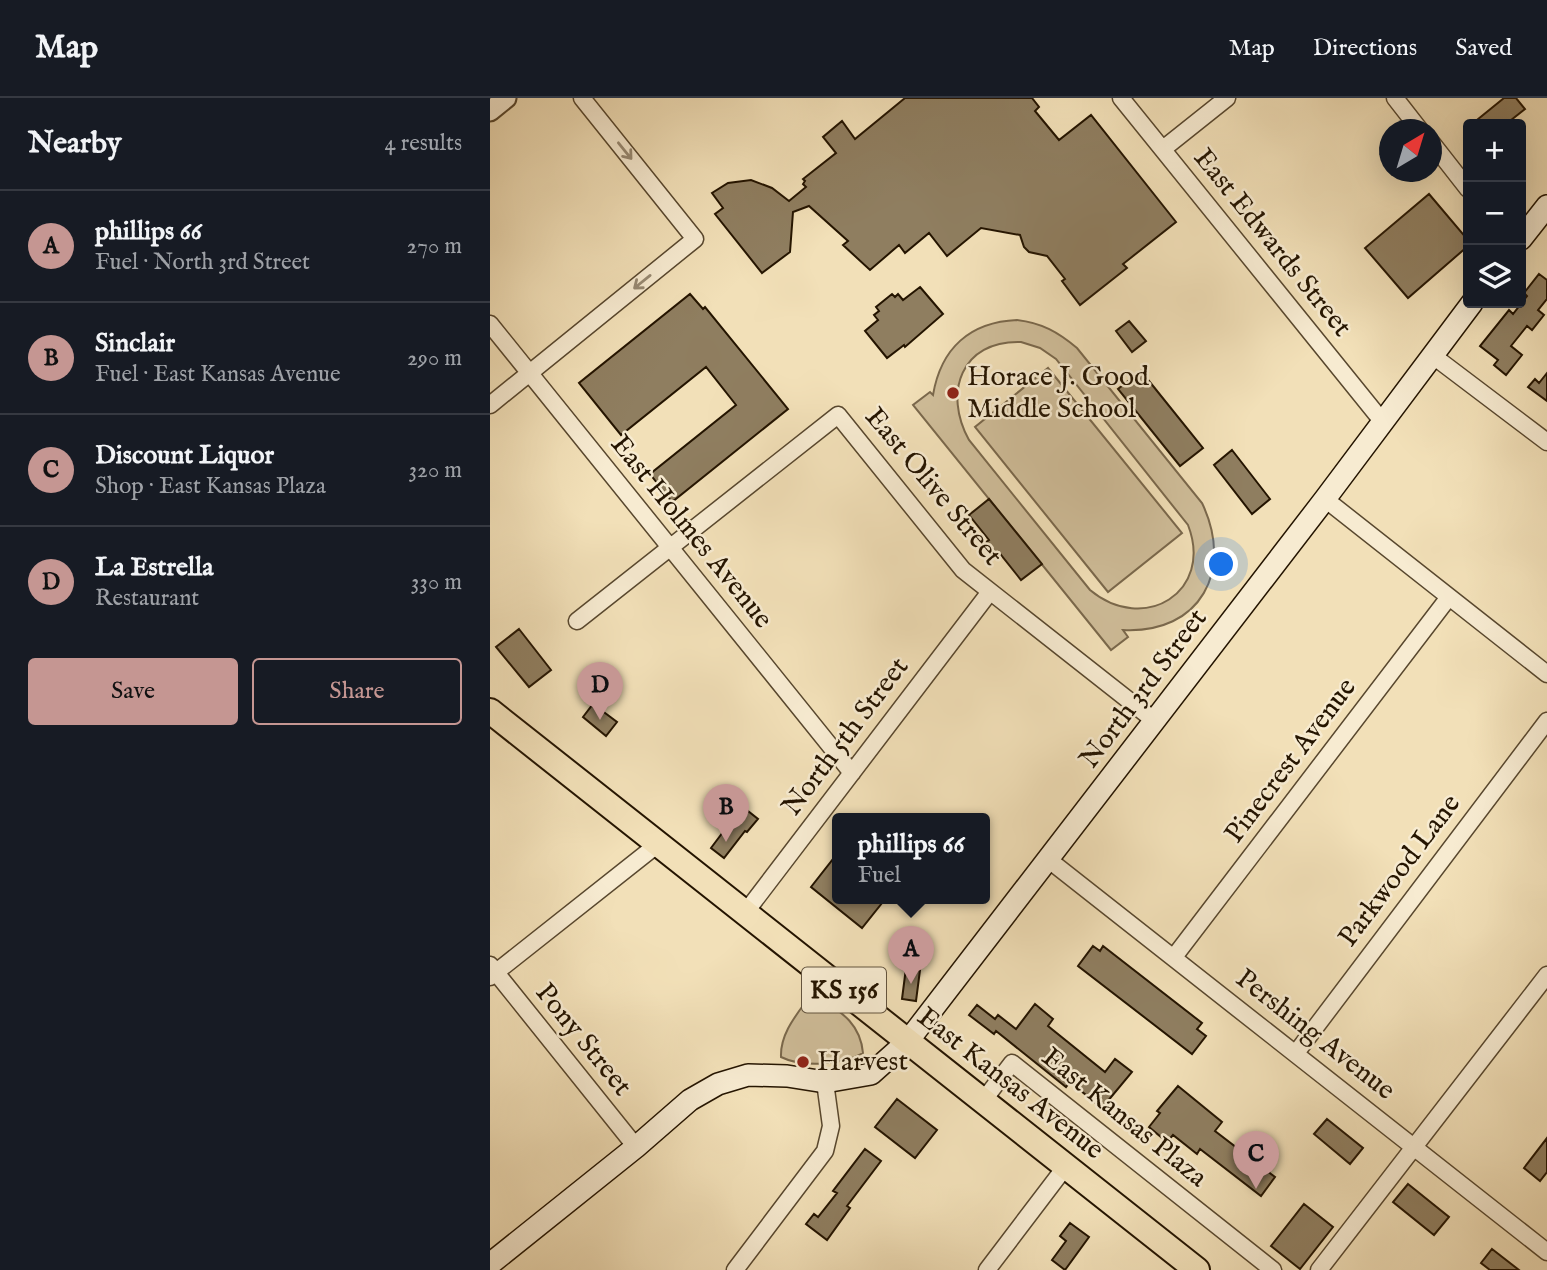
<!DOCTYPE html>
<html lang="en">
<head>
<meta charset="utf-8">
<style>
	body { margin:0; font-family:"IM FELL English",serif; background:#242831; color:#f1f3f6 }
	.controls { position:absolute; right:21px; top:21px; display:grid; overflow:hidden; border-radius:7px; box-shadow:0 7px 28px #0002 }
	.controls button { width:63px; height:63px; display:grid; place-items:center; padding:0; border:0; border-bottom:2px solid #363941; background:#171b24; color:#f1f3f6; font:35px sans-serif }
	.compass { position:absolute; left:889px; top:21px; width:63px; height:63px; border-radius:50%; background:#171b24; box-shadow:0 7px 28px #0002; rotate:38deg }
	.you { position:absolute; left:732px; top:467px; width:24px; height:24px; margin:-18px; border:5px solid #fff; border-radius:50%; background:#1a73e8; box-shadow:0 0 0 10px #1a73e833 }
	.badge { display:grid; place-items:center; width:46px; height:46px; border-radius:50%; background:#c59692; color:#111; font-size:23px; font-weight:700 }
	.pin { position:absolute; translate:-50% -58px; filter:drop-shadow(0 2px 4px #0008) }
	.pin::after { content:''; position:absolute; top:37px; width:24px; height:21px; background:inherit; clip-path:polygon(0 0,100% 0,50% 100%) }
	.popup { position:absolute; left:342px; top:715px; width:158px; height:91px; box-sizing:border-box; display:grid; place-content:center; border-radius:7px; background:#171b24; filter:drop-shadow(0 2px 5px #0005); font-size:23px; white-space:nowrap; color:#9ea1a6 }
	.popup b { font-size:26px; color:#f1f3f6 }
	.popup::after { content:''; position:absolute; left:50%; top:100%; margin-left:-14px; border:14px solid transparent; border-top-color:#171b24 }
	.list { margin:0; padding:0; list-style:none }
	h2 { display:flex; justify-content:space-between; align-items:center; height:91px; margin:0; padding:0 28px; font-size:30px }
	h2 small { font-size:23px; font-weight:400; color:#9ea1a6 }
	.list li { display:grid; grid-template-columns:46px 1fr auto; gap:21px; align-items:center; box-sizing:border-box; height:112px; padding:0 28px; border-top:2px solid #363941 }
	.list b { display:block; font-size:26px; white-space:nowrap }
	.list p { margin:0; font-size:23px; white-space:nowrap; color:#9ea1a6 }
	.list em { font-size:23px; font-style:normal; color:#9ea1a6 }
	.actions { display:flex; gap:14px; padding:21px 28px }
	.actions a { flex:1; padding:16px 0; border:2px solid #c59692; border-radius:7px; text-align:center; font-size:24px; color:#c59692 }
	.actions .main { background:#c59692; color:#111 }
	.icon { flex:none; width:38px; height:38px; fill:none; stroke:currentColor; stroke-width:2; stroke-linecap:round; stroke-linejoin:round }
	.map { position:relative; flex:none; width:1057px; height:1172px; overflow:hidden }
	header { display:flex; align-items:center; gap:42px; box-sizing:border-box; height:98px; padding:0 35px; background:#171b24; border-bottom:2px solid #363941 }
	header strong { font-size:33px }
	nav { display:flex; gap:38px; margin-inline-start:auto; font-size:24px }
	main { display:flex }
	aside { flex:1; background:#171b24 }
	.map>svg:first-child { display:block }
	.green { fill:#cfbd99; stroke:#7a684c; stroke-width:2; fill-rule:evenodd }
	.building { fill:#8f7e60; stroke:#241400; stroke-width:2 }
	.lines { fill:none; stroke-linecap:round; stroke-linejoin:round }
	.minor-casing { stroke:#58472e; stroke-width:19 }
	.tertiary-casing { stroke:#58472e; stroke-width:23 }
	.secondary-casing { stroke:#241400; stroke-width:24 }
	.primary-casing { stroke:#241400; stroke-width:28 }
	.minor { stroke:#f7ebd1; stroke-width:16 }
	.tertiary { stroke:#f7ebd1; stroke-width:19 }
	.secondary { stroke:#f7ebd1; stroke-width:21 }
	.primary { stroke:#f2e0b8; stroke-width:24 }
	.oneway { stroke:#988a73 }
	.poi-dot { fill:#8f2418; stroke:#f7ebd1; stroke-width:2.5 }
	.labels { text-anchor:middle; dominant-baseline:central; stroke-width:5; stroke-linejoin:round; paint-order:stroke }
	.shield { fill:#f7ebd1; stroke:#63543f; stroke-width:2 }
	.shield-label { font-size:26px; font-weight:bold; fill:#241400 }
	.street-label { font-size:28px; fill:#241400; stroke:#f7ebd1 }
	.poi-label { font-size:28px; fill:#241400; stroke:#f7ebd1; text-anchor:start }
</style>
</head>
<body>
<header>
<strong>Map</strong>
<nav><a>Map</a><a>Directions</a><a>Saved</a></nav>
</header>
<main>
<aside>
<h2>Nearby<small>4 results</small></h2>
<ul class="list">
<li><span class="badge">A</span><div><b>phillips 66</b><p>Fuel · North 3rd Street</p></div><em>270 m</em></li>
<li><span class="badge">B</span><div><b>Sinclair</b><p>Fuel · East Kansas Avenue</p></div><em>290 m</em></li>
<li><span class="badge">C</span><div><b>Discount Liquor</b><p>Shop · East Kansas Plaza</p></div><em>320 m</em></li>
<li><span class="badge">D</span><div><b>La Estrella</b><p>Restaurant</p></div><em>330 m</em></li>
</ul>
<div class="actions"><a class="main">Save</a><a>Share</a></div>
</aside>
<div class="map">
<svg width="1057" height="1172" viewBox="0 0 1057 1172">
	<rect width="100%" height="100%" fill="#f2e0b8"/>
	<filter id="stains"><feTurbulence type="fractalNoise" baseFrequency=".00286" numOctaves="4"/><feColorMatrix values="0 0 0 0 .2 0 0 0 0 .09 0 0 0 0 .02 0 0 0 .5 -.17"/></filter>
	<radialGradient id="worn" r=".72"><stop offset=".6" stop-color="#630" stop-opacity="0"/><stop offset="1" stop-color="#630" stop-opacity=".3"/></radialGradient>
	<!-- green -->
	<path class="green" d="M527,222C552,225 568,234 587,250L712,405C744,472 711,536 633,532L638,539L621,552L423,307L440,294L443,297C451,250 480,224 527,222ZM531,244L550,250L566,261L698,427C724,494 654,537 600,492L479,342C453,295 471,242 531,244Z
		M558,270L692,435L618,494L485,329Z
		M322,895C347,912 370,922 373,955C352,967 313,970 291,959C290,934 309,914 322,895Z"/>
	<!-- building -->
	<path class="building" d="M415,0H542L549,9L545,13L569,42L601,17L686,124L633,166L637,170L590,207L572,183L575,181L557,158L539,154L534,149L530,137L491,130L457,158L439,135L415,155L409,147L380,172L353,147L358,143L319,108L303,114L300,154L272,175L225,116L233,110L222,95L238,85L261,82L282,90L299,103L316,89L313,86L315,83L313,81L346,55L333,39L352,23L365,41Z
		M1014,0H1026L1035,11L1016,26H982Z
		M939,96L978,142V148L918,200L875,150Z
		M1049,176L1057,182V201L1048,212L1054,217L1042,232L1037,228L1021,248L1032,257L1016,277L1004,267L1008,262L990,248L1019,212L1023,216L1037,198L1034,195Z
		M430,189L453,216L415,249L414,247L397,260L375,233L388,222L384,217L389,213L386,209L402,196L405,199L408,196L413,202Z
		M200,196L213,211L215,209L298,311L182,404L160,376L246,307L216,269L131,337L89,285Z
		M639,223L656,243L642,254L626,233Z
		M651,273L713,350L690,368L628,291Z
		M1057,275V303L1038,289L1045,281L1049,285Z
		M742,352L780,401L762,416L724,367Z
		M499,401L552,466L531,482L511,457L507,460L495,445L499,442L479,417Z
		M29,531L61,572L39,589L6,549Z
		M103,606L127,624L116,638L93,619Z
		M234,694L268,721L257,734L255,733L234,760L221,750L242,722L223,707Z
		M347,756V800H396L372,830L321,789Z
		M603,848L610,853L613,848L712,925L707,931L716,938L702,956L588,868Z
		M416,870L430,872L426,903L412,901Z
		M545,906L563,921L558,928L615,974L625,961L642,974L612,1010L580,984L576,989L506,933L504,936L479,917L487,907L505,921L508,917L526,931Z
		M688,988L732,1024L725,1033L785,1079L771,1098L710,1051L707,1056L683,1037L677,1044L659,1029L670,1015L667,1013Z
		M407,1001L447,1032L425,1060L385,1029Z
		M837,1021L873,1050L860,1066L824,1036Z
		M1057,1040V1074L1050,1083L1034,1070Z
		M375,1051L391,1063L357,1108L360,1110L337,1142L316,1126L324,1116L328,1119L347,1095L343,1093Z
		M918,1086L959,1119L944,1137L903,1104Z
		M814,1106L843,1129L810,1171L781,1148Z
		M580,1125L599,1139L575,1172L562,1162L576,1143L570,1138Z
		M1002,1151L1029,1172H1000L991,1165Z"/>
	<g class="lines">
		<defs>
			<path id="minor" d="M631,0L892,323
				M905,0L930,32
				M942,45L978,91
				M673,51L737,0
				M0,226L362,675
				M942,257L1057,344
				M0,307L205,141L92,0
				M835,401L1057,576
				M87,523L348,317L473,472L665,623
				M559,762L1057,1154
				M255,815L499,495
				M684,859L959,499
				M0,867L146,1049
				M0,879L168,746
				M806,955L1057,623
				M493,1003L522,965L783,1172
				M245,1172L335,1053L341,1028L335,984
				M497,1172L576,1068
				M829,1172L1057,877"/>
			<path id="tertiary" d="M0,13L16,0"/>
			<path id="secondary" d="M1031,141L1057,108
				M0,1166L146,1049L200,1002L228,986L258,977L297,978L335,984L381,976L418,943L835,401L982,205"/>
			<path id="primary" d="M0,613L707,1172"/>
		</defs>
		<!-- minor casing -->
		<use href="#minor" class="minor-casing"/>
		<!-- tertiary casing -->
		<use href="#tertiary" class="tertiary-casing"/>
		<!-- secondary casing -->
		<use href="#secondary" class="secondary-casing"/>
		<!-- primary casing -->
		<use href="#primary" class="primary-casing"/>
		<!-- minor -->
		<use href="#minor" class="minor"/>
		<!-- tertiary -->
		<use href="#tertiary" class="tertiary"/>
		<!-- secondary -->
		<use href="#secondary" class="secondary"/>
		<!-- primary -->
		<use href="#primary" class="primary"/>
	</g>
	<!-- one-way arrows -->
	<defs><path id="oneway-shaft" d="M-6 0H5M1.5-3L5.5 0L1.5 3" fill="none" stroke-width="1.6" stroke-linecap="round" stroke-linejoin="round" transform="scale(1.75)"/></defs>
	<g class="oneway">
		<use href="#oneway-shaft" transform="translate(135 53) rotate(51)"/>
		<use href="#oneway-shaft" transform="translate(152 184) rotate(141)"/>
	</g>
	<!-- markers -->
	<g class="poi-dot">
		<circle cx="463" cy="295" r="7"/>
		<circle cx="313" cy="964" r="7"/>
	</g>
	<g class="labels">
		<!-- shield labels -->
		<rect class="shield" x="312" y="869.5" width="84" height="45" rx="5"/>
		<g class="shield-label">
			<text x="354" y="892">KS 156</text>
		</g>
		<!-- street labels -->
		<g class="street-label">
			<text transform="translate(782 145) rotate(51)">East Edwards Street</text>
			<text transform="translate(443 389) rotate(50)">East Olive Street</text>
			<text transform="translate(201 434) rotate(51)">East Holmes Avenue</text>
			<text transform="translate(654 591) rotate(-53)">North 3rd Street</text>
			<text transform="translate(356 639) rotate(-53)">North 5th Street</text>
			<text transform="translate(801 663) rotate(-53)">Pinecrest Avenue</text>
			<text transform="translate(910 773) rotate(-53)">Parkwood Lane</text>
			<text transform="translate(825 937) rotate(38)">Pershing Avenue</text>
			<text transform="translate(93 942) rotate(51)">Pony Street</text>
			<text transform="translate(520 986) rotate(38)">East Kansas Avenue</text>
			<text transform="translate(634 1020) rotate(39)">East Kansas Plaza</text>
		</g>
		<!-- poi labels -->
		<g class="poi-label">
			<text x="477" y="279">Horace J. Good<tspan x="477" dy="32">Middle School</tspan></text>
			<text x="327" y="964">Harvest</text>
		</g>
	</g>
	<rect width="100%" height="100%" filter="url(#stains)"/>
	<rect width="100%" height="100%" fill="url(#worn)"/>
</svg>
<div class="controls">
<button>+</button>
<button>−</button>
<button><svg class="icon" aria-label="layers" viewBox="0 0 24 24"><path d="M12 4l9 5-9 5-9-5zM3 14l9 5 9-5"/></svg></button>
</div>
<svg class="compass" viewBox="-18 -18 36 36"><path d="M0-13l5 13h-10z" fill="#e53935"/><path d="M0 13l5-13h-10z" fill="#9ea1a6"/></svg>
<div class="you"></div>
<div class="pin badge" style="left:421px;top:886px">A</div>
<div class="popup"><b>phillips 66</b>Fuel</div>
<div class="pin badge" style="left:236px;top:744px">B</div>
<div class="pin badge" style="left:766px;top:1091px">C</div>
<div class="pin badge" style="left:110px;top:622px">D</div>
</div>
</main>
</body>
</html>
